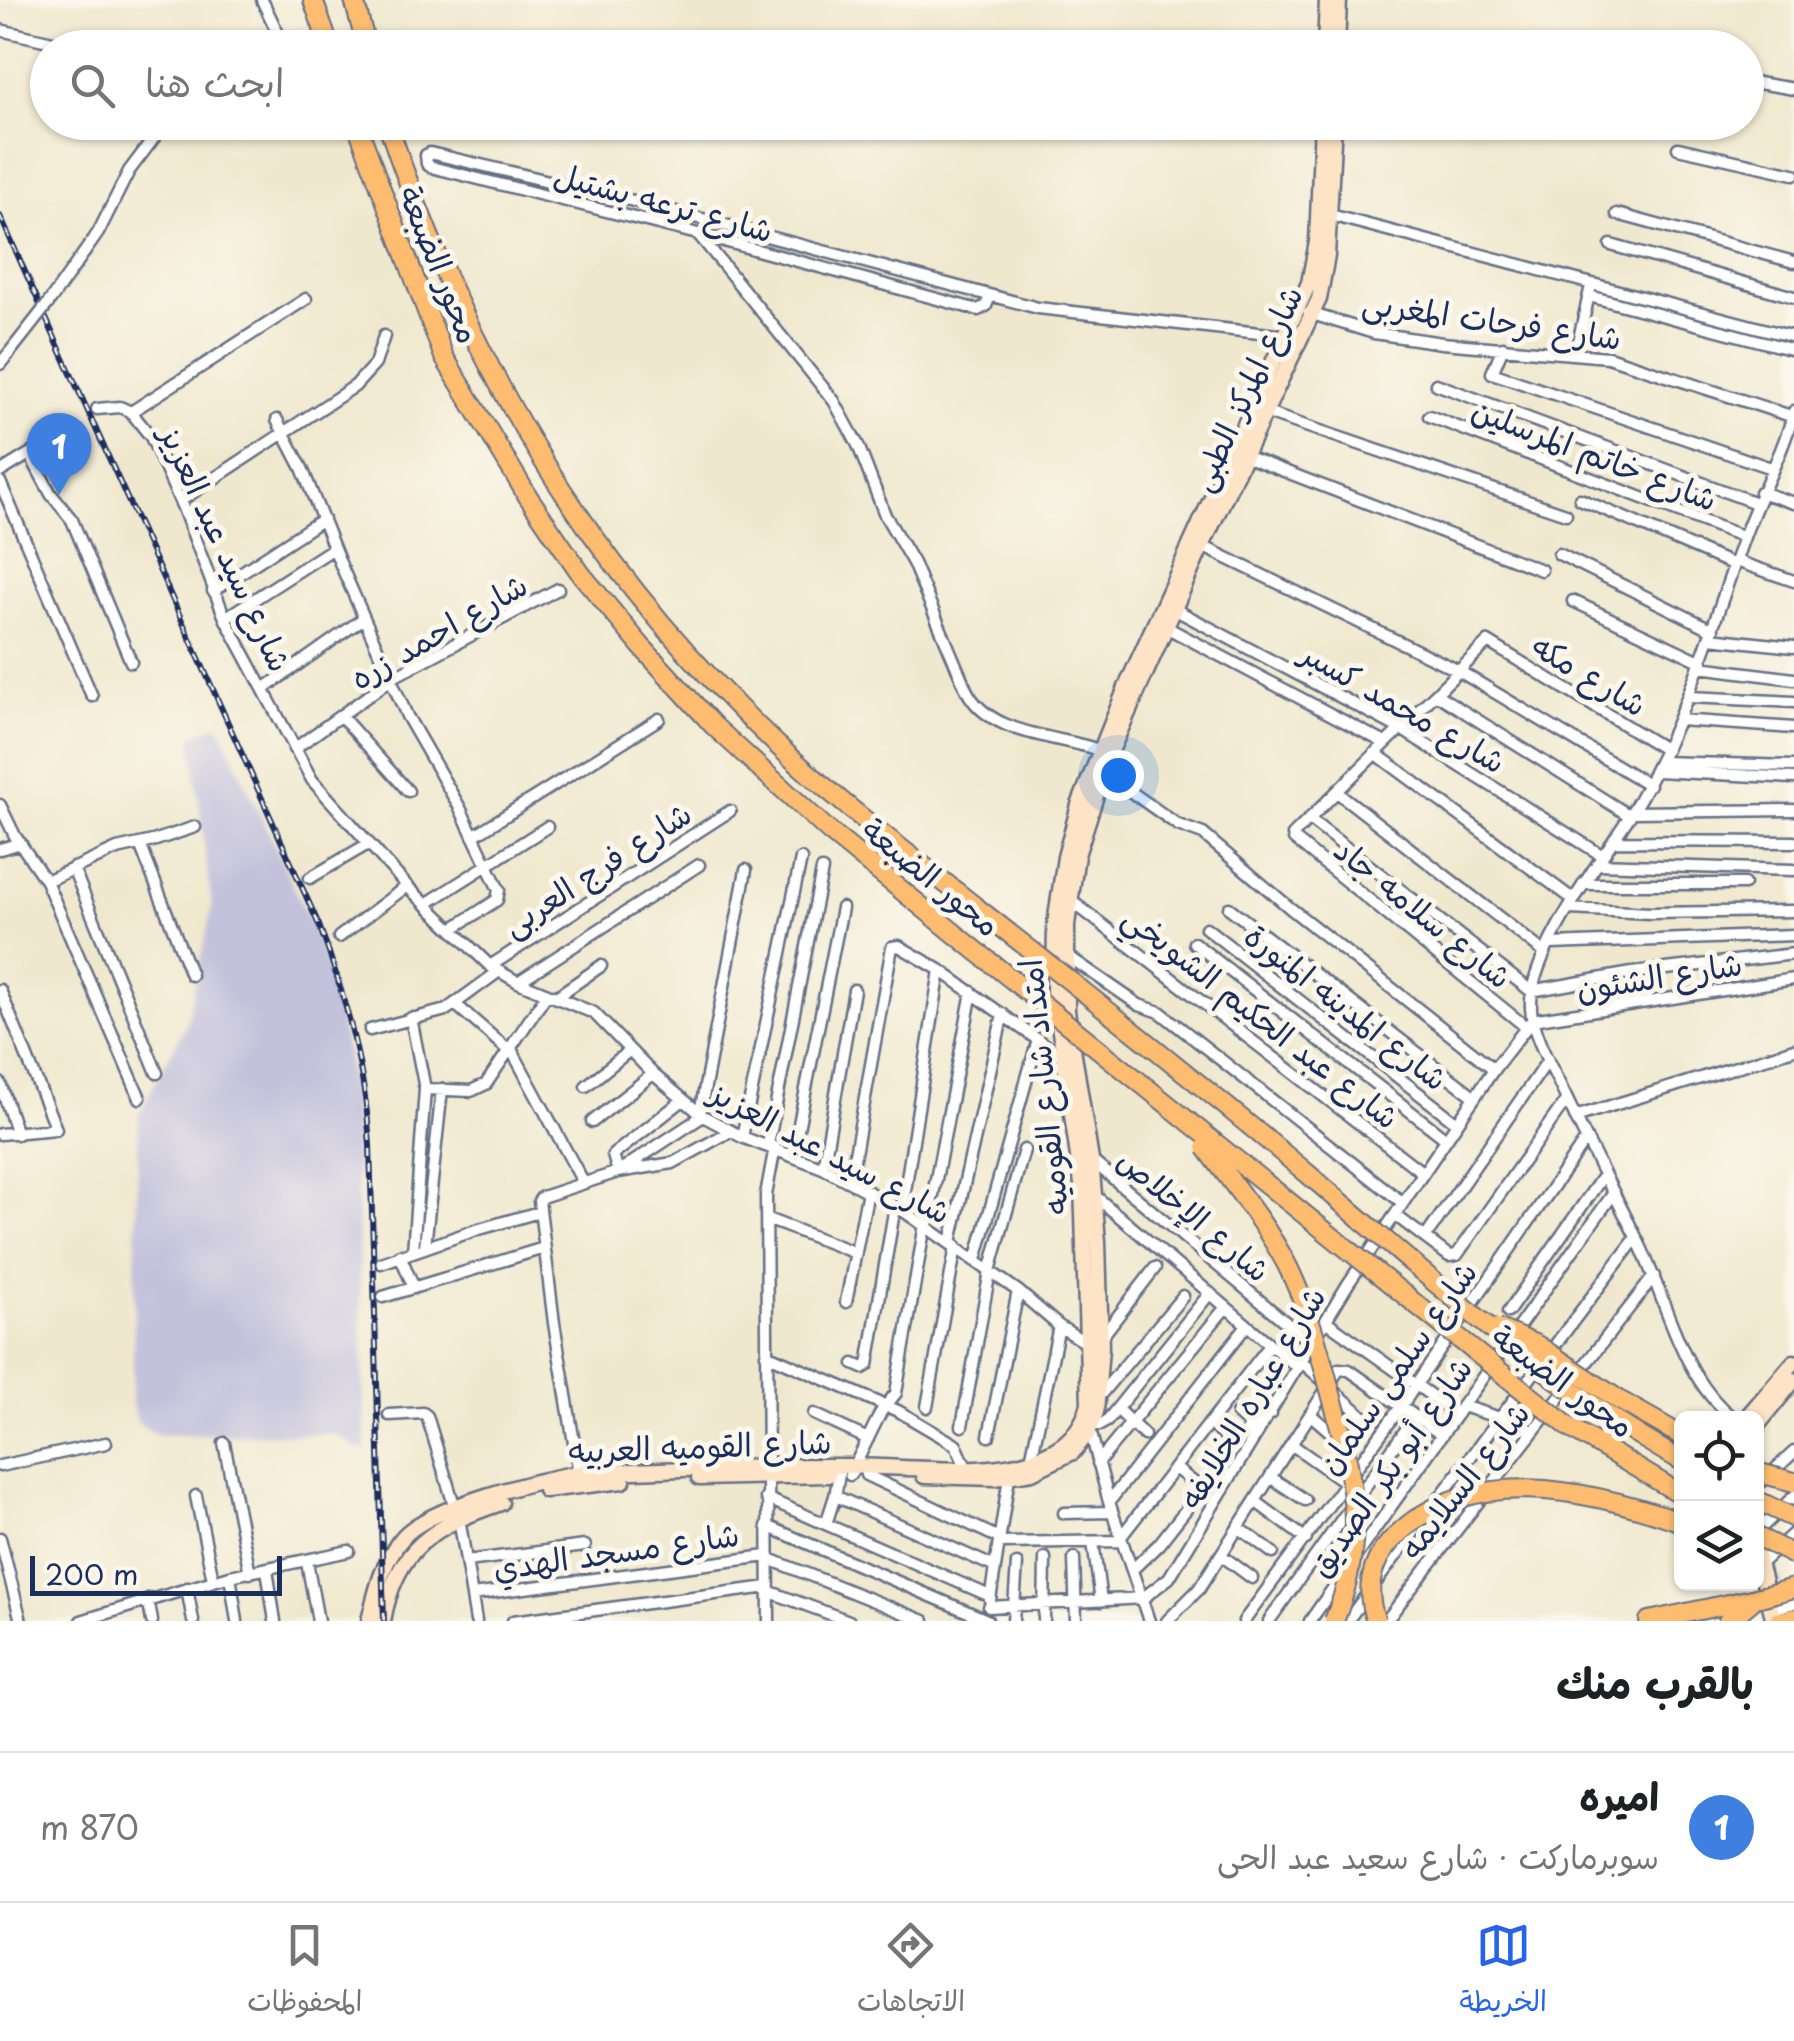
<!DOCTYPE html>
<html lang="ar">
<head>
<meta charset="utf-8">
<style>
	body { margin:0; font-family:"Playpen Sans","Playpen Sans Arabic",sans-serif; background:#f2f2f2; color:#202124; direction:rtl }
	.controls { position:absolute; right:30px; bottom:30px; display:grid; overflow:hidden; border-radius:15px; box-shadow:0 2px 8px #0004 }
	.controls button { width:90px; height:90px; display:grid; place-items:center; padding:0; border:0; border-bottom:2px solid #e0e0e0; background:#fff; color:#202124; font:50px sans-serif }
	.scale { position:absolute; left:30px; bottom:25px; width:252px; box-sizing:border-box; padding-left:10px; border:5px solid #1b2f5e; border-top:0; font-size:28px; line-height:35px; white-space:nowrap; color:#1b2f5e; -webkit-text-stroke:8px #fbf7ec; paint-order:stroke }
	.you { position:absolute; left:1118px; top:775px; width:35px; height:35px; margin:-25px; border:8px solid #fff; border-radius:50%; background:#1a73e8; box-shadow:0 0 0 15px #1a73e833 }
	.badge { display:grid; place-items:center; width:65px; height:65px; border-radius:50%; background:#2563eb; color:#fff; font-size:32px; font-weight:700 }
	.pin { position:absolute; translate:-50% -82px; filter:drop-shadow(0 2px 5px #0008) }
	.pin::after { content:''; position:absolute; top:52px; width:35px; height:30px; background:inherit; clip-path:polygon(0 0,100% 0,50% 100%) }
	.list { margin:0; padding:0; list-style:none }
	h2 { display:flex; justify-content:space-between; align-items:center; height:130px; margin:0; padding:0 40px; font-size:42px }
	h2 small { font-size:32px; font-weight:400; color:#757577 }
	.list li { display:grid; grid-template-columns:65px 1fr auto; gap:30px; align-items:center; box-sizing:border-box; height:150px; padding:0 40px; border-top:2px solid #e0e0e0 }
	.list b { display:block; font-size:38px; white-space:nowrap }
	.list p { margin:0; font-size:32px; white-space:nowrap; color:#757577 }
	.list em { font-size:32px; font-style:normal; color:#757577 }
	.icon { flex:none; width:55px; height:55px; fill:none; stroke:currentColor; stroke-width:2; stroke-linecap:round; stroke-linejoin:round }
	.map { position:relative; flex:none; width:1794px; height:1621px; overflow:hidden; direction:ltr }
	.search { position:absolute; background:#fff; box-shadow:0 2px 8px #0004; left:30px; right:30px; top:30px; height:110px; display:flex; align-items:center; gap:25px; box-sizing:border-box; padding:0 35px; border-radius:55px; color:#757577; font-size:38px }
	.sheet { height:280px; background:#fff }
	nav { display:flex; justify-content:space-around; align-items:center; box-sizing:border-box; height:140px; border-top:2px solid #e0e0e0; background:#fff; font-size:28px; color:#757577 }
	nav a { display:grid; justify-items:center; gap:5px }
	nav .on { color:#2563eb }
	.map>svg:first-child { display:block }
	.industrial { fill:#c3c1db }
	.lines { fill:none; stroke-linecap:round; stroke-linejoin:round }
	.stream { stroke:#67b8e2; stroke-width:2.5 }
	.street-casing { stroke:#667085; stroke-width:15 }
	.secondary-casing { stroke:#667085; stroke-width:19 }
	.highway-casing { stroke:#667085; stroke-width:22 }
	.street { stroke:#fff; stroke-width:10 }
	.secondary { stroke:#fee4c6; stroke-width:14 }
	.highway { stroke:#fdbc70; stroke-width:18 }
	.rail-casing { stroke:#1b2f5e; stroke-width:6 }
	.rail { stroke:#fbf7ec; stroke-width:2.5; stroke-dasharray:8; stroke-linecap:butt }
	.street-bridge-casing { stroke:#667085; stroke-width:15; stroke-linecap:butt }
	.highway-bridge-casing { stroke:#667085; stroke-width:22; stroke-linecap:butt }
	.street-bridge { stroke:#fff; stroke-width:10 }
	.highway-bridge { stroke:#fdbc70; stroke-width:18 }
	.labels { text-anchor:middle; dominant-baseline:central; stroke-width:10; stroke-linejoin:round; paint-order:stroke }
	.street-label { font-size:32px; fill:#1b2f5e; stroke:#fbf7ec }
</style>
</head>
<body>
<div class="map">
<svg width="1794" height="1621" viewBox="0 0 1794 1621">
	<rect width="100%" height="100%" fill="#fbf7ec"/>
	<filter id="ink" filterUnits="userSpaceOnUse"><feTurbulence type="fractalNoise" baseFrequency=".01" numOctaves="2"/><feDisplacementMap in="SourceGraphic" scale="20" xChannelSelector="R" yChannelSelector="G"/><feConvolveMatrix kernelMatrix="1 2 1 2 8 2 1 2 1" color-interpolation-filters="sRGB"/></filter>
	<filter id="wash" filterUnits="userSpaceOnUse"><feTurbulence type="fractalNoise" baseFrequency=".0048" numOctaves="4" result="noise"/><feDisplacementMap in="SourceGraphic" scale="40" xChannelSelector="R" yChannelSelector="G"/><feGaussianBlur stdDeviation="2.25" result="paint"/><feColorMatrix in="noise" values="0 0 0 0 0 0 0 0 0 0 0 0 0 0 0 0 0 1.4 0 .05"/><feComposite in="paint" operator="in"/></filter>
	<g filter="url(#wash)">
		<rect width="100%" height="100%" fill="#f0e8ce"/>
		<!-- industrial -->
		<path class="industrial" d="M218,724L313,929L329,973L347,1056L354,1113L366,1449H356L346,1440L331,1434L160,1435L151,1432L137,1421L132,1404L139,1114L186,1025L212,908L191,737Z"/>
		<g class="lines">
			<!-- stream -->
			<path class="stream" d="M1774,1560L1781,1586"/>
		</g>
	</g>
	<g filter="url(#ink)">
		<g class="lines">
			<defs>
				<path id="street" d="M262,0L285,48
					M0,30L79,48
					M81,48L113,40L125,48
					M1746,81L1794,89
					M1678,148L1794,174
					M1617,214L1794,262
					M1330,215L1794,337
					M699,235L834,401L858,445L885,515L913,563L966,689C988,736 1056,735 1099,750
					M1611,245L1794,297
					M990,296L986,306L978,310L698,234L431,167L427,164L426,155L430,153L642,203L1038,308L1286,336
					M1589,296L1794,350
					M47,305L98,233L129,171L166,122
					M1309,313L1374,333L1442,343L1608,357L1794,417
					M1503,347L1492,373L1771,468
					M1576,352L1590,290
					M0,364L10,352
					M1436,384L1756,503
					M97,409L120,407L131,412L151,437L183,508L225,618L312,780L407,886L490,966L518,982L594,1013L653,1074L703,1116L742,1137L823,1168L902,1210L1018,1291L1059,1326L1088,1344
					M131,412L306,299
					M1264,412L1566,514
					M1429,416L1744,537
					M277,420L302,468L340,563L407,716L460,808L499,890L497,900L452,929
					M30,455L51,494L72,520L131,662
					M1245,456L1541,570
					M0,472L52,440
					M0,482L92,696
					M1760,492L1794,503
					M1580,499L1734,565
					M180,501L355,386L375,364L384,336
					M1202,546L1459,671L1649,785
					M1559,554L1713,630
					M1736,561L1794,581
					M213,591L323,519
					M1573,601L1702,662
					M1174,609L1401,729L1603,856
					M225,618L334,548
					M1166,627L1385,743
					M1710,638L1794,647
					M1700,667L1794,679
					M265,688L364,618
					M1436,694L1630,816
					M1689,697L1794,702
					M341,716L408,791
					M1679,720L1794,728
					M294,749L397,675L558,589
					M1375,753L1574,900
					M1661,762L1794,766
					M1656,771L1794,778
					M1103,772L1178,825L1203,834L1290,908L1494,1069
					M1337,792L1545,953
					M0,805L15,836L46,881L140,1098
					M1633,812L1794,810
					M1309,819L1531,991L1632,973L1794,954
					M473,836L659,719
					M1614,841L1794,842
					M140,844L191,975
					M0,849L21,843
					M1597,864L1794,870
					M73,868L157,1073
					M310,878L368,844
					M46,881L117,849L153,841L195,827
					M1583,884H1744
					M1069,899L1423,1173
					M426,904L547,827
					M1229,908L1475,1097
					M1570,909L1650,913L1794,911
					M1206,928L1457,1123
					M339,937L407,886
					M1194,943L1446,1139
					M1551,944L1794,935
					M1065,954L1139,1005L1160,1012L1403,1203
					M490,966L730,811
					M518,982L699,865
					M0,990L56,1129L0,1134
					M556,997L601,966
					M455,1004L508,1050
					M411,1018L425,1089L413,1251
					M1526,1027L1294,839L1293,835L1488,642L1666,750
					M370,1030L446,1010L498,972
					M510,1047L583,1182
					M0,1083L17,1134
					M586,1086L630,1050
					M425,1089L471,1091L486,1084L547,994
					M683,1100L613,1155L618,1172L703,1116
					M700,1113L746,870
					M1575,1117L1794,1049
					M592,1122L653,1074
					M742,1137L801,859
					M768,1145L822,870
					M793,1154L842,908
					M1091,1160L1313,1345
					M823,1168L854,990
					M850,1182L892,947L899,946L940,970L1066,1060
					M1094,1195L1298,1368
					M902,1210L940,970
					M1395,1215L1449,1256L1457,1255L1567,1099
					M767,1219L856,1253
					M927,1226L972,992
					M1425,1238L1548,1060
					M951,1242L1003,1014
					M425,1246L442,1089
					M400,1255L414,1288
					M976,1260L1038,1039
					M381,1263L476,1230L539,1212
					M383,1297L544,1248
					M846,1302L868,1191
					M1508,1312L1603,1176
					M1326,1321L1457,1414
					M1101,1338L1155,1268
					M766,1354L898,1411L956,1445L966,1467
					M1302,1362L1366,1419
					M854,1364L863,1368L868,1365L895,1206
					M1100,1395L1183,1296
					M1462,1406L1500,1418L1636,1238
					M927,1407L956,1246
					M1117,1409L1144,1435
					M814,1414L868,1439
					M1237,1414L1251,1426
					M1310,1414L1334,1435
					M389,1415L423,1413L427,1416L455,1508
					M1733,1418C1681,1378 1666,1298 1638,1241C1612,1189 1585,1138 1560,1085C1549,1062 1532,1034 1531,1008C1528,961 1586,880 1613,841C1678,749 1706,642 1744,537C1759,495 1783,454 1794,411
					M1209,1423L1236,1446
					M1091,1425H1100L1107,1421L1210,1293
					M962,1426L990,1271L1024,1150
					M1089,1426L1109,1502L1149,1621
					M989,1436L1018,1291
					M224,1443L250,1573
					M1291,1444L1346,1483
					M1031,1460L1059,1326
					M1098,1463L1226,1307
					M0,1466L106,1443
					M1175,1468L1202,1489
					M579,1473L554,1323L539,1201L542,1197L618,1172L673,1163L729,1132
					M839,1474L835,1496L995,1567
					M850,1475L881,1412L896,1393L925,1224
					M866,1475L999,1538
					M1270,1477L1305,1500
					M1756,1487L1794,1452
					M196,1496L213,1580
					M766,1498L990,1596
					M1255,1501L1306,1539
					M1109,1502L1247,1325
					M1435,1504L1499,1419L1533,1431
					M1064,1513L1112,1512
					M459,1518L476,1621
					M826,1524L835,1496
					M767,1526L987,1620
					M1238,1527L1273,1553
					M1756,1533L1794,1496
					M0,1538L21,1621
					M1120,1538L1270,1345
					M1093,1542L1101,1601
					M999,1543L1122,1541
					M1221,1555L1252,1578
					M767,1558L924,1621
					M1074,1558L1076,1621
					M1353,1560L1613,1194
					M467,1561L585,1546
					M307,1562L318,1621
					M1760,1564L1794,1533
					M1133,1569L1159,1544L1263,1411L1271,1414
					M267,1570L275,1621
					M230,1576L237,1621
					M187,1588L193,1621
					M768,1591L849,1621
					M472,1595L767,1556
					M148,1599L152,1621
					M990,1600L1009,1477
					M989,1607L1143,1598L1169,1578L1348,1284L1494,1069L1532,1020L1794,979
					M1771,1609L1794,1603
					M81,1621L230,1576L349,1551
					M513,1621L768,1587
					M769,1621L766,1195L775,1147
					M1013,1621L1017,1564
					M1044,1621L1045,1558
					M1167,1621L1199,1589L1339,1369L1349,1370L1442,1435
					M1244,1621L1400,1408L1586,1139
					M1269,1621L1415,1417
					M1310,1621L1343,1574
					M1347,1621L1419,1525
					M1386,1621L1654,1276"/>
				<path id="secondary" d="M1325,48L1327,0
					M1337,48L1339,0
					M1746,1418L1794,1362
					M1756,1427L1794,1380
					M924,1476L995,1478L1032,1472L1073,1452L1088,1433L1096,1412L1101,1348L1098,1241L1091,1160L1067,1011V925L1077,855L1108,758L1202,546L1319,299L1327,256L1334,122
					M699,1478L828,1475
					M545,1490L623,1481
					M1756,1551L1774,1621
					M369,1621C376,1591 383,1559 404,1536C432,1506 538,1480 579,1473C669,1470 758,1465 848,1466C898,1466 970,1475 1017,1464C1052,1456 1080,1440 1089,1404L1082,1184L1054,990L1055,924L1065,857L1079,805L1127,685L1309,283L1317,242L1322,122
					M383,1621C396,1547 434,1526 501,1503"/>
				<path id="highway" d="M313,0L330,48
					M354,0L367,48
					M356,122L444,357L527,495L581,574L641,646L714,726L830,832L959,937
					M387,122C468,364 586,564 772,740C836,801 908,853 977,908
					M1649,1621L1756,1598
					M1728,1621L1752,1601
					M1779,1621L1794,1618"/>
			</defs>
			<!-- street casing -->
			<use href="#street" class="street-casing"/>
			<!-- secondary casing -->
			<use href="#secondary" class="secondary-casing"/>
			<!-- highway casing -->
			<use href="#highway" class="highway-casing"/>
			<!-- street -->
			<use href="#street" class="street"/>
			<!-- secondary -->
			<use href="#secondary" class="secondary"/>
			<!-- highway -->
			<use href="#highway" class="highway"/>
			<defs>
				<path id="rail" d="M0,216L319,925C346,997 365,1068 370,1145L384,1621"/>
			</defs>
			<!-- rail casing -->
			<use href="#rail" class="rail-casing"/>
			<!-- rail -->
			<use href="#rail" class="rail"/>
			<defs>
				<path id="street-bridge" d="M10,352L47,305"/>
				<path id="highway-bridge" d="M977,908C1091,997 1204,1086 1315,1180C1432,1279 1546,1385 1682,1461
					M959,937L1569,1427L1682,1495
					M1206,1147C1234,1186 1266,1224 1288,1267C1307,1306 1319,1348 1330,1390C1353,1472 1368,1539 1334,1621
					M1497,1328L1537,1345L1619,1400L1682,1436
					M1756,1472L1794,1482
					M1756,1500L1794,1518
					M1756,1536L1794,1555
					M1756,1598L1794,1588
					M1376,1621C1365,1593 1370,1564 1390,1542C1464,1460 1590,1490 1682,1522"/>
			</defs>
			<!-- street-bridge casing -->
			<use href="#street-bridge" class="street-bridge-casing"/>
			<!-- highway-bridge casing -->
			<use href="#highway-bridge" class="highway-bridge-casing"/>
			<!-- street-bridge -->
			<use href="#street-bridge" class="street-bridge"/>
			<!-- highway-bridge -->
			<use href="#highway-bridge" class="highway-bridge"/>
		</g>
	</g>
	<g class="labels">
		<!-- street labels -->
		<g class="street-label">
			<text transform="translate(664 201) rotate(15)">شارع ترعه بشتيل</text>
			<text transform="translate(441 264) rotate(68)">محور الضبعة</text>
			<text transform="translate(1492 319) rotate(8)">شارع فرحات المغربى</text>
			<text transform="translate(1245 388) rotate(-65)">شارع المركز الطبى</text>
			<text transform="translate(1595 453) rotate(21)">شارع خاتم المرسلين</text>
			<text transform="translate(227 548) rotate(65)">شارع سيد عبد العزيز</text>
			<text transform="translate(438 630) rotate(-30)">شارع احمد زره</text>
			<text transform="translate(1590 674) rotate(31)">شارع مكه</text>
			<text transform="translate(1404 706) rotate(30)">شارع محمد كسبر</text>
			<text transform="translate(596 868) rotate(-33)">شارع فرج العربى</text>
			<text transform="translate(932 876) rotate(39)">محور الضبعة</text>
			<text transform="translate(1424 912) rotate(39)">شارع سلامه جاد</text>
			<text transform="translate(1659 975) rotate(-9)">شارع الشئون</text>
			<text transform="translate(1347 1006) rotate(38)">شارع المدينه المنورة</text>
			<text transform="translate(1262 1016) rotate(38)">شارع عبد الحكيم الشويخي</text>
			<text transform="translate(1042 1087) rotate(-96)">امتداد شارع القوميه</text>
			<text transform="translate(831 1151) rotate(28)">شارع سيد عبد العزيز</text>
			<text transform="translate(1195 1214) rotate(40)">شارع الإخلاص</text>
			<text transform="translate(1396 1367) rotate(-55)">شارع سلمى سلمان</text>
			<text transform="translate(1564 1380) rotate(36)">محور الضبعة</text>
			<text transform="translate(1251 1397) rotate(-59)">شارع عباره الخلايفه</text>
			<text transform="translate(700 1445) rotate(-2)">شارع القوميه العربيه</text>
			<text transform="translate(1389 1466) rotate(-55)">شارع أبو بكر الصديق</text>
			<text transform="translate(1463 1480) rotate(-52)">شارع السلايمه</text>
			<text transform="translate(616 1550) rotate(-8)">شارع مسجد الهدي</text>
		</g>
	</g>
</svg>
<div class="controls">
<button><svg class="icon" aria-label="locate" viewBox="0 0 24 24"><circle cx="12" cy="12" r="6"/><path d="M12 2v4M12 18v4M2 12h4M18 12h4"/></svg></button>
<button><svg class="icon" aria-label="layers" viewBox="0 0 24 24"><path d="M12 4l9 5-9 5-9-5zM3 14l9 5 9-5"/></svg></button>
</div>
<div class="scale">200 m</div>
<div class="you"></div>
<div class="pin badge" style="left:59px;top:495px;background:#3f7fe0">1</div>
<div class="search"><svg class="icon" aria-label="search" viewBox="0 0 24 24"><circle cx="10" cy="10" r="6"/><path d="M15 15l6 6"/></svg>ابحث هنا</div>
</div>
<section class="sheet">
<h2>بالقرب منك<small></small></h2>
<ul class="list">
<li><span class="badge" style="background:#3f7fe0">1</span><div><b>اميره</b><p>سوبرماركت · شارع سعيد عبد الحى</p></div><em>870 m</em></li>
</ul>
</section>
<nav>
<a class="on"><svg class="icon" aria-label="map" viewBox="0 0 24 24"><path d="M3 6l6-2 6 2 6-2v14l-6 2-6-2-6 2zM9 4v14M15 6v14"/></svg>الخريطة</a>
<a><svg class="icon" aria-label="directions" viewBox="0 0 24 24"><path d="M12 3l9 9-9 9-9-9zM9 14v-3h6M13 9l2 2-2 2"/></svg>الاتجاهات</a>
<a><svg class="icon" aria-label="saved" viewBox="0 0 24 24"><path d="M7 4h10v16l-5-4-5 4z"/></svg>المحفوظات</a>
</nav>
</body>
</html>
